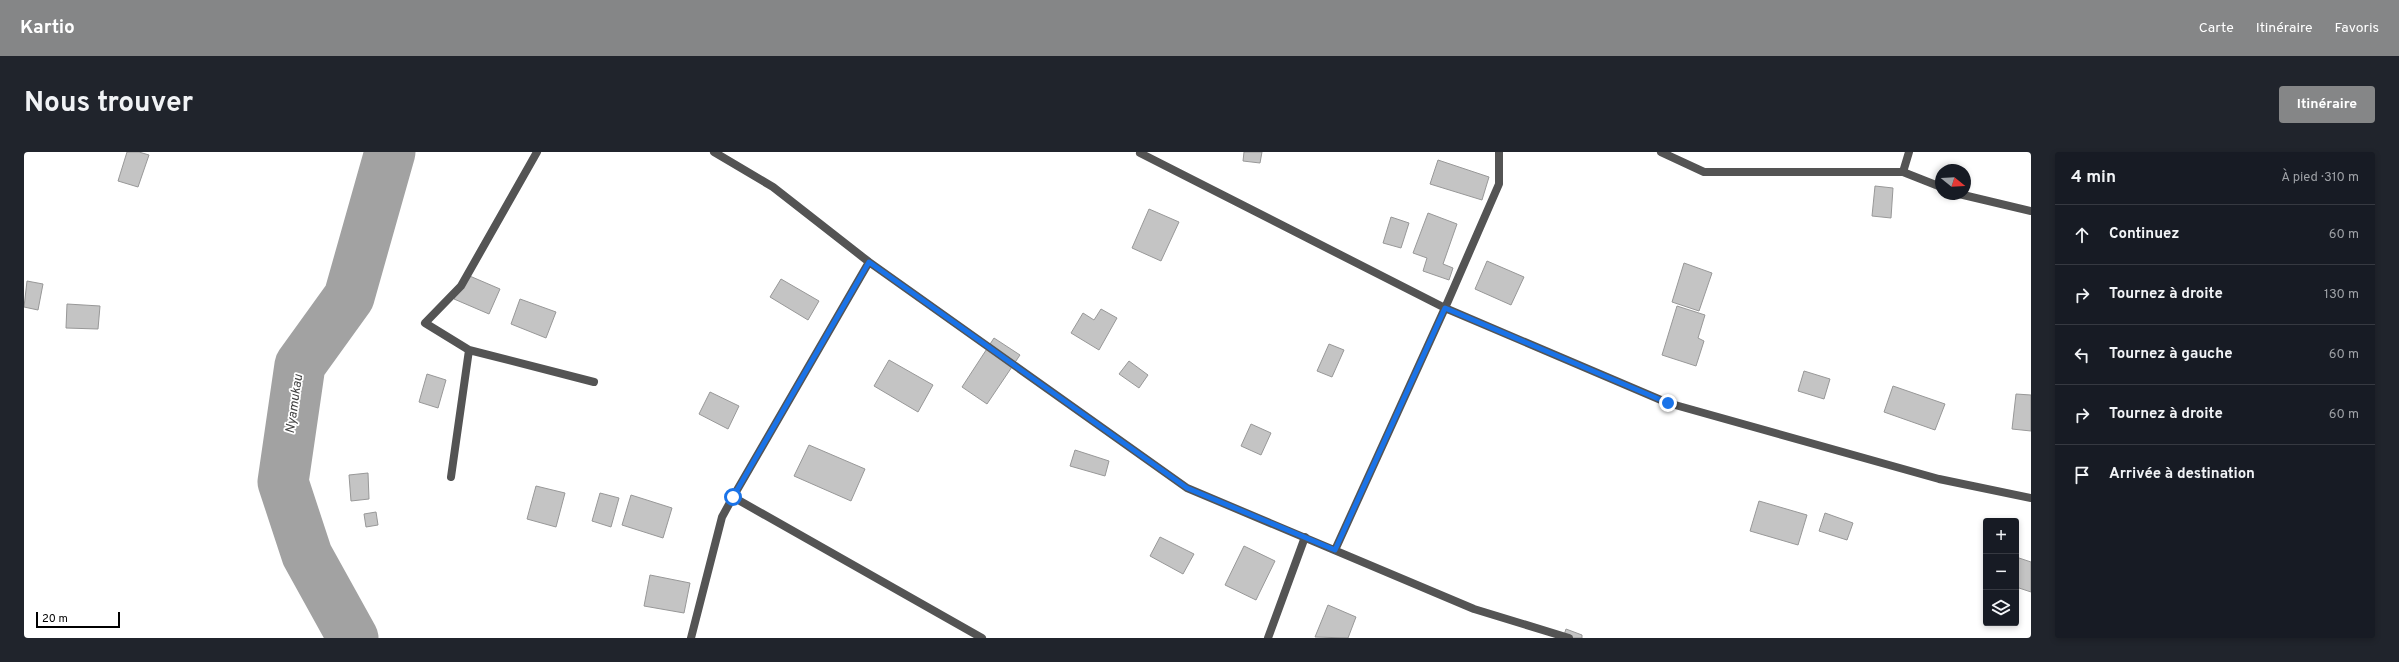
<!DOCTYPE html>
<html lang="fr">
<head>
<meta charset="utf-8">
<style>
	body { margin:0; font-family:Overpass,sans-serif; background:#20242c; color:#f1f3f6 }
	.controls { position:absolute; right:12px; bottom:12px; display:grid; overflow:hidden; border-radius:4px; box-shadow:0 2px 6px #0003 }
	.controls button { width:36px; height:36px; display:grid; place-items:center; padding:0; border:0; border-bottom:1px solid #363941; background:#171b24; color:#f1f3f6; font:20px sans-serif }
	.compass { position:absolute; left:1911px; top:12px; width:36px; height:36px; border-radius:50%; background:#171b24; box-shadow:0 2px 6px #0003; rotate:108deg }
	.scale { position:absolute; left:12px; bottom:10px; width:84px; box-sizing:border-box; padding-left:4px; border:2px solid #000; border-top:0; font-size:11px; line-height:14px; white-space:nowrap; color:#000; -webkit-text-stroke:3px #fff; paint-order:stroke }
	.stop { position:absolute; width:12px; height:12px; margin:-9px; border:3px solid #1a73e8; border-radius:50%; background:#fff }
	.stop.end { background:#1a73e8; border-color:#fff; box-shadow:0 1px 4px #0008 }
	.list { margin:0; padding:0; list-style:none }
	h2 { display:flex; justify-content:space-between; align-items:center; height:52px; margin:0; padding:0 16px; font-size:17px }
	h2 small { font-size:13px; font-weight:400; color:#9ea1a6 }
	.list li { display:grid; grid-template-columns:26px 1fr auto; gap:12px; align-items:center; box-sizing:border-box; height:60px; padding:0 16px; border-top:1px solid #363941 }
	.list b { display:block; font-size:15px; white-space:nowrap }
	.list em { font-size:13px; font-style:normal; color:#9ea1a6 }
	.icon { flex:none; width:22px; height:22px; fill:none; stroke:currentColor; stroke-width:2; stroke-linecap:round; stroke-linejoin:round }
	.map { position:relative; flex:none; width:2007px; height:486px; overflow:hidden; border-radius:4px }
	header { display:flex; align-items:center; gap:24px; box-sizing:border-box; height:56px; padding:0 20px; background:#858687; color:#fff }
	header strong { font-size:19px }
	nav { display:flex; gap:22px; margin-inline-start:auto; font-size:14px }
	.intro { display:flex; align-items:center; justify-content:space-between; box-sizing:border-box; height:96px; padding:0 24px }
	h1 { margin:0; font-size:28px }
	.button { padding:10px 18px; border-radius:4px; background:#858687; color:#fff; font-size:14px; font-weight:700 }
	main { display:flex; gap:24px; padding:0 24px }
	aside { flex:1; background:#171b24; border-radius:4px; box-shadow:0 2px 6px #0003 }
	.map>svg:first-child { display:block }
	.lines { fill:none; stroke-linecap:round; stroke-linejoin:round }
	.river { stroke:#a2a2a2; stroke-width:51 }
	.building { fill:#c4c4c4; stroke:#989898 }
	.service { stroke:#545454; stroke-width:8 }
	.minor { stroke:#545454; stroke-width:8 }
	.route { stroke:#1a73e8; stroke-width:5 }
	.labels { text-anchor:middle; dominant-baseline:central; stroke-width:3.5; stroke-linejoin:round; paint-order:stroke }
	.water-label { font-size:13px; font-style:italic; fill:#434343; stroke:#fff }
</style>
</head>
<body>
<header>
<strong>Kartio</strong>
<nav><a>Carte</a><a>Itinéraire</a><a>Favoris</a></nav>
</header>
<div class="intro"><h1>Nous trouver</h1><a class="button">Itinéraire</a></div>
<main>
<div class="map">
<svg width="2007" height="486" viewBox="0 0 2007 486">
	<rect width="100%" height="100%" fill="#fff"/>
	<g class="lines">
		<!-- river -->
		<path class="river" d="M329,486L283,403L259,330L276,213L325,145L366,0"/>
	</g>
	<!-- building -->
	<path class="building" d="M103,0H115L125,3L114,35L94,29Z
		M1220,0H1238L1236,11L1219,9Z
		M1414,8L1465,25L1458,48L1406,32Z
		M1851,34L1869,36L1867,66L1848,64Z
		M1125,57L1155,70L1137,109L1108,96Z
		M1404,61L1433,72L1419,112L1429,116L1425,128L1399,119L1403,106L1389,101Z
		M1367,65L1385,71L1377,96L1359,91Z
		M1463,109L1500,125L1487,153L1451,137Z
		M1660,111L1688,121L1675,159L1648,150Z
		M441,122L476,137L465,162L430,147Z
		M757,127L795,149L784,168L746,145Z
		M3,129L19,132L14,158L0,155Z
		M496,147L532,160L522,186L487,172Z
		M43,152L76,154L74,177L42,176Z
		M1653,154L1681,163L1674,186L1680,189L1672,214L1638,203Z
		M1077,157L1093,166L1075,198L1047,181L1059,161L1070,168Z
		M970,186L996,203L963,252L938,235Z
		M1305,192L1320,198L1308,225L1293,219Z
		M865,208L909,233L894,260L850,234Z
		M1105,209L1124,223L1115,236L1095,222Z
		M1780,219L1806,227L1800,247L1774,239Z
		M403,222L422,228L414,256L395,250Z
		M1869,234L1921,252L1911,278L1860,260Z
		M686,240L715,254L704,277L675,262Z
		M1992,242L2007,243V279L1988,277Z
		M1227,272L1247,281L1237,303L1217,294Z
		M785,293L841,317L827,349L770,324Z
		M1051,298L1085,309L1081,324L1046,314Z
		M344,321L345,347L327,349L325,323Z
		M512,334L541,341L532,375L503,367Z
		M576,341L595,346L587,375L568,369Z
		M607,343L648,356L639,386L598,373Z
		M1735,349L1783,363L1774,393L1726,379Z
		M352,360L354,373L342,375L340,362Z
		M1801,361L1829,371L1823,388L1795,379Z
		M1136,385L1170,402L1159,422L1126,404Z
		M1220,394L1251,409L1232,448L1201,433Z
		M1992,405L2007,410V440L1992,435Z
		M626,423L666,431L660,461L620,454Z
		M1304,453L1332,465L1324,486L1291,485Z
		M1542,477L1558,483V486H1539Z"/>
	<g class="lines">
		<!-- service -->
		<path class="service" d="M1637,0L1680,20H1879L1917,35
			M1879,20L1885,0
			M1935,42L2007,59
			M445,198L570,230
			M427,325L445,198L401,171L437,134L513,0
			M667,486L698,365L709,345
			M1244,486L1281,385"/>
		<!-- minor -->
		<path class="minor" d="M690,0L749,35L845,110L1163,336L1450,457L1545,486
			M1116,1L1421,156L1644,251L1915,327L2007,346
			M845,110L709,345L958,486
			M1311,398L1421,156L1475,32V0"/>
	</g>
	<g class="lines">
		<!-- route -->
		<path class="route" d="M709,345L845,110L1163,336L1311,398L1421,156L1644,251"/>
	</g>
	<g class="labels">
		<!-- water labels -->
		<g class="water-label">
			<text transform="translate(271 252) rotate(-82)">Nyamukau</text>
		</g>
	</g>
</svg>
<div class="controls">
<button>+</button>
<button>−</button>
<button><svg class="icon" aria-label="layers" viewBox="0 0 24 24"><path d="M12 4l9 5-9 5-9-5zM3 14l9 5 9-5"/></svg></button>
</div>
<svg class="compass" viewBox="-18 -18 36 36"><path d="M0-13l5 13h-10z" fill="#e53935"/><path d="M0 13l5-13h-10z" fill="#9ea1a6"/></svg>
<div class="scale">20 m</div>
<div class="stop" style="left:709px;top:345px"></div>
<div class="stop end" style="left:1644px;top:251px"></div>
</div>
<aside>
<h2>4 min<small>À pied · 310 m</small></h2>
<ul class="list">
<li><svg class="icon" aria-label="ahead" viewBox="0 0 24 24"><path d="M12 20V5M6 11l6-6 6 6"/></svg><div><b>Continuez</b></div><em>60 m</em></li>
<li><svg class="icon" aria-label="right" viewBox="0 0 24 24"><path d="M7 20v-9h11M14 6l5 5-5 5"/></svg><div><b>Tournez à droite</b></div><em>130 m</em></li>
<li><svg class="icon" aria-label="left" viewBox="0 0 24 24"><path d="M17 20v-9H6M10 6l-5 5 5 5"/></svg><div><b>Tournez à gauche</b></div><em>60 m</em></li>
<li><svg class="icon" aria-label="right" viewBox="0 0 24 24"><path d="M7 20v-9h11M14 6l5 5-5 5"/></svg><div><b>Tournez à droite</b></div><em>60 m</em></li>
<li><svg class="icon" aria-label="arrive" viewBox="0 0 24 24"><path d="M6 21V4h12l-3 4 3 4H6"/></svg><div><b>Arrivée à destination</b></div></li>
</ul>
</aside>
</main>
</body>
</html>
